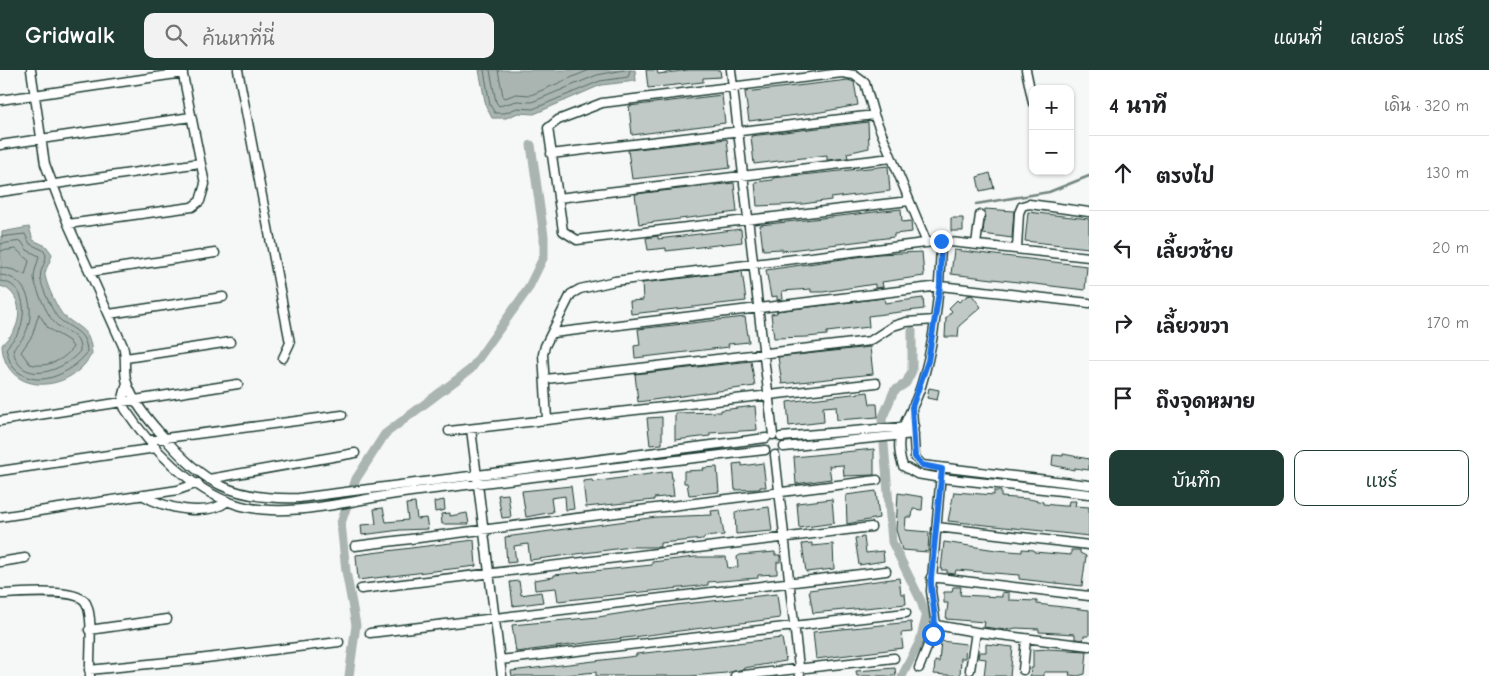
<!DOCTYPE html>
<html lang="th">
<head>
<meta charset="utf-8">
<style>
	body { margin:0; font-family:"Comic Neue","Playpen Sans Thai",sans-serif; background:#f2f2f2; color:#202124 }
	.controls { position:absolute; right:15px; top:15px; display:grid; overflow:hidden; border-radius:10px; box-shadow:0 1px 4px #0004 }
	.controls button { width:45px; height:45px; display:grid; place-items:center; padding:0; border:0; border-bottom:1px solid #e0e0e0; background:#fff; color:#202124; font:25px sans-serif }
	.stop { position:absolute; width:15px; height:15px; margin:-11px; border:4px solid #1a73e8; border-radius:50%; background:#fff }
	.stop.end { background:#1a73e8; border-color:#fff; box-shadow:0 1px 5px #0008 }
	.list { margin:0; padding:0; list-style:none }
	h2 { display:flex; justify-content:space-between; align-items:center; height:65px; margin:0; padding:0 20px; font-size:21px }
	h2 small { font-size:16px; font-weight:400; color:#757577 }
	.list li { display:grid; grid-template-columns:32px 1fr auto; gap:15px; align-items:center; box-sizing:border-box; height:75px; padding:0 20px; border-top:1px solid #e0e0e0 }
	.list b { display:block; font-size:19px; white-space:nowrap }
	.list em { font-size:16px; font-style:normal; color:#757577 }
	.actions { display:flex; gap:10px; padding:15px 20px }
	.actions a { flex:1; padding:11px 0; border:1px solid #1f3d34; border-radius:10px; text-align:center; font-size:18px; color:#1f3d34 }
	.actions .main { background:#1f3d34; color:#fff }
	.icon { flex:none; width:28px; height:28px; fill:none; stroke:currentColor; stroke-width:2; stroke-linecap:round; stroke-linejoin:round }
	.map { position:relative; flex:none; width:1089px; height:606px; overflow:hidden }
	header { display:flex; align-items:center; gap:30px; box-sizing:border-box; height:70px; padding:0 25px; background:#1f3d34; color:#fff }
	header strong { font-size:24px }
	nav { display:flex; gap:28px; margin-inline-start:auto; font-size:18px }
	.search { width:350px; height:45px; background:#f2f2f2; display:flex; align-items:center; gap:12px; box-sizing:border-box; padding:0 18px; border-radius:10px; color:#757577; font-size:19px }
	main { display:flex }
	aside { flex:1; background:#fff }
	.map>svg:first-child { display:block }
	.water { fill:#aab5b1; stroke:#72857f }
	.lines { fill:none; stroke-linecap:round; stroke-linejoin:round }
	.shore { stroke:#576d66; stroke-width:1 }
	.stream { stroke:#72857f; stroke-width:2.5 }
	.canal { stroke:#aab5b1; stroke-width:9 }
	.building { fill:#c0c9c6; stroke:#1f3d34 }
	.street-casing { stroke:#1f3d34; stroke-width:11 }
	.street { stroke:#fff; stroke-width:8 }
	.route { stroke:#1a73e8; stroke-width:6 }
</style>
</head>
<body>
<header>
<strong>Gridwalk</strong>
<div class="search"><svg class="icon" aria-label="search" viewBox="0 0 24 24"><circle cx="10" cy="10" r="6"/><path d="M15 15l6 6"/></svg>ค้นหาที่นี่</div>
<nav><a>แผนที่</a><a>เลเยอร์</a><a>แชร์</a></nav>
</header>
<main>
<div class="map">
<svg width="1089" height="606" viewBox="0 0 1089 606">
	<rect width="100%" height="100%" fill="#f6f7f7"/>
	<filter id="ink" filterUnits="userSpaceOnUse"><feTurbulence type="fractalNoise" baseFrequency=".02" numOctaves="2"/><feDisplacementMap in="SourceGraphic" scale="10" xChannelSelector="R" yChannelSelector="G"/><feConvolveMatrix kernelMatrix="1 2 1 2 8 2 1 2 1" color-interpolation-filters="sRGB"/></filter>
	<g filter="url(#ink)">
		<!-- water -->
		<path class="water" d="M479,0H635L636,11L601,15L534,44L518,43L506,48H492L486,36Z
			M29,157L33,170L46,176L52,184C51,191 46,197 45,203C44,210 58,241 64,246C81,260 90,259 92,284C88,289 85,295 80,299C51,325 4,318 2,275C6,270 13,264 15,259C23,242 18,220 0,216L2,162Z"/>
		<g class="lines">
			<!-- shore -->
			<path class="shore" d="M484,0L490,35L495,43H505L517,38L533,39L600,11L628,7L630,0
				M490,0L496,32L499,36L517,31L532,32L597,5L624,0
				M498,0L503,26L505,28L516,24L531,25L589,0
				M0,167L25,164L30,174L43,180L46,185C46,194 38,201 41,211C42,218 54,245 59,249C73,260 87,262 87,283C70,304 35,322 13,297C9,292 8,284 6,279C10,272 18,266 20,259C27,240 24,213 0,211
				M0,174L21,171L27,180L39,186C38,193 34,200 34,208C35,217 47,244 53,251C62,263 81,262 80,281C64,301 19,318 13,279C17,274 23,269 25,264C37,241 28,206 0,205
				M0,181L16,179L29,191L25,205L14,200L0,197
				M39,244L48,258L69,271L73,277C64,291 46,298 30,294L21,282L32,266Z"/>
			<!-- stream -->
			<path class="stream" d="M976,134L1049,122L1089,106"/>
			<!-- canal -->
			<path class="canal" d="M349,606L356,555L346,501L341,453L356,409L385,364L471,299L528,219L544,186V166L531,75
				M902,606L920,571L926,548L921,531L892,472L882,349L894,321L906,313L912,301V261"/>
		</g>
		<!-- building -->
		<path class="building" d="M646,0H657L658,4L689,0H720L721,7L703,8V12L648,18Z
			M848,10L854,12L858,35L821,42L749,51L745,22Z
			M722,25L725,53L632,65L629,36Z
			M868,52L869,78L847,83L848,88L827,90V85L754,94L751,66Z
			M727,69L730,98L632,109L628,80Z
			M888,96L890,121L831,128V130L803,134L757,136L755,112L773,110V108Z
			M990,103L994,118L980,121L977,107Z
			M734,113L737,142L639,154L635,124Z
			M901,139L902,152L911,151L912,162L894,164V167L782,181V179L763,180L760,155Z
			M985,139L1014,141L1012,168L983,164Z
			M1028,142L1089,149V178L1025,171Z
			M951,148H963V161H951Z
			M741,159L742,172L666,181V178L648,180L646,168L658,166V169Z
			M954,180L1087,196L1085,220L951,204Z
			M922,182L924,206L882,212L883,217L875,218V214L823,222H811V219L782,221L783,229L777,230V226L771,227L766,200L878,184Z
			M742,201L746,231L631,244L630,231L643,230L642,213Z
			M972,225L981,237L959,256L958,267H945L946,248L952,241L949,238L957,230L959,232L967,226Z
			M884,228L885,233L923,228L924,239L868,246L869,257L827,262V265L807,267L774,268L771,244L777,243V241Z
			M745,247L749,272L728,274L729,277L635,288L634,276L640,275L638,259Z
			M870,277L873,304L782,314L778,287Z
			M751,291L755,316L638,332L635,304Z
			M929,318L939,320L937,330L927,328Z
			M868,322L870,334H877L878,347L837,350L836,336L823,337L824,352L789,356L787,332Z
			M755,336L757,360L710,363V366L675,370V343L721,342V340Z
			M662,347V374L650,375L647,348Z
			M874,379V405L844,406L843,395L829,396L831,409L796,414L794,387Z
			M1063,384L1089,389V400L1074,398V400L1052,395L1053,385L1063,386Z
			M742,393V396L763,393L766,417H760V419L735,420L733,394Z
			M717,397L719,422L689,425L687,413H684V401L704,400L703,398Z
			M671,401L674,426L654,428V430L586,437L583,411L592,410L593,412Z
			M571,416L574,439L566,440L565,426L551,428L553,442L526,447L522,421Z
			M876,421L879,448L847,454L846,425Z
			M994,421H1001V427L1029,429L1043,432V434L1063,436H1068L1069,431H1076L1075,436L1089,437V466L948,451L954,422L994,425Z
			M898,423L923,427L922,440L913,439L912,447H906L905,460L929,462L928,482L902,480L896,460Z
			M508,424L511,447L502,448L498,425Z
			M832,429L834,453L799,458L797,433Z
			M444,430L445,440L435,442L434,432Z
			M415,433L417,449L426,448L428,459L400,460L362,465L361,455L376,454L374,439L383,438L386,452L408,450L406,434Z
			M769,437L772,461L736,464L735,442Z
			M720,440L724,465L704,467V469L660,473V477H631L530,490L528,474L514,476L516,492L507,493L505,467L657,447L712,445L711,441Z
			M450,443V446L467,443L469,454H442L441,444Z
			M864,467L866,483L883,481L884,491L859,495L855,468Z
			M474,470L476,496L358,510L356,485Z
			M944,472L996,480L1022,482V479L1034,480V482L1071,485V480H1080V483L1086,486L1082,516L1019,509V505L956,500L955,504L947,503V500H941Z
			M812,473V476L833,474L834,499L806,502L802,474Z
			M775,482V485H780V492H777V504L758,505V508L708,512V515L558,531L556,518L535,520L534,510L554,507V505L652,495V492L695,487H726L728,498L738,497L737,487L740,485Z
			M899,508L901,524H905L906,534L813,543L809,520Z
			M519,511L521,525L541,522L543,532L513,536L510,512Z
			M953,517H961L960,525L1002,527V522L1009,523V530L1037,531V534L1089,540V566H1084L1083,570L1075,569V564L1039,562V559L1016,558L1006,560L984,557L985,552L946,549L948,533H944V522H952Z
			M777,524L780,548L516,582L512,555L598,547L675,535Z
			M911,552L912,562L901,563L903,578L816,589L813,562Z
			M782,568L786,591L744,598V599L726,603L690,606H596V602L556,606H512L511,601L636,586V584Z
			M941,571L966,574L965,588H961L960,606L934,604L935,591L939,592Z
			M986,574L1013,577L1010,606H984L986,589L978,588L979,582H986Z
			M1048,579L1087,581L1085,604L1078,606L1069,605L1070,602H1044V606H1030L1031,598H1033V580Z
			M895,598L896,606H857L856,601Z"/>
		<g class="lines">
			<defs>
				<path id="street" d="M31,0L45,94L68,154L123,276C127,289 123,302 127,313C134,333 147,348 161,364C204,414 232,430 299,428L766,368
					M238,0L290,273L283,288
					M731,0L773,365
					M1026,0L1033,33
					M0,30L183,3
					M0,75L191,47
					M551,84L874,45
					M0,122L200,93
					M558,128L891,88
					M909,131L577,170L563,161L548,58L558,50L602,33L842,3L854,5L865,13L874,45L927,173
					M68,154L192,137L200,131L205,114L182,0
					M941,171C940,211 937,251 928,290C925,302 922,316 917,327C907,352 892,366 903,396L917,404L941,408L1089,424
					M976,174L980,145
					M1017,178L1019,143L1022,136L1029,134L1089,142
					M90,202L215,183
					M109,244L223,227
					M553,263L940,216L1089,233
					M126,288L230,272
					M546,309L870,271L893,256L906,252L935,250
					M127,313L122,332L125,339C151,378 190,419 235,434C283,450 347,431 396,424C519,408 642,394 765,380
					M912,337L915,387L922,395L1089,415
					M547,350L543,284L545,276L571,224L580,219L615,211L941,171L1089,187
					M0,351L238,314
					M471,359L502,606
					M449,361L876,313
					M781,367L914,356
					M150,370L342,345
					M784,377L914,364
					M775,385L800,606
					M0,401L156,378
					M209,409L355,383
					M142,425C164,438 206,448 228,431
					M0,447L178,420L198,413
					M937,457L1089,475
					M355,476L877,410
					M0,492L25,488
					M931,507L1089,526
					M361,519L871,457
					M0,524C17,524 78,517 86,533C94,548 89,587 90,606
					M936,555L976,562L1089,576
					M89,560L167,549
					M370,563L886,501
					M500,590L906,543
					M919,598L936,555L931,521L941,403
					M89,600L198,589L339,572
					M970,600L976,562
					M1023,600L1026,569
					M735,606L894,588"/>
			</defs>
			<!-- street casing -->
			<use href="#street" class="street-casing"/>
			<!-- street -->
			<use href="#street" class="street"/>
		</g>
	</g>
	<g class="lines" filter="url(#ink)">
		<!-- route -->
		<path class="route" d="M933,564C938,546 930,527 931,508L942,399L922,395L915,387L912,337L928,291L940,216L941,171"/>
	</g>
</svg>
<div class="controls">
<button>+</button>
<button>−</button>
</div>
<div class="stop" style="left:933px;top:564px"></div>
<div class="stop end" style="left:941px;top:171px"></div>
</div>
<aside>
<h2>4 นาที<small>เดิน · 320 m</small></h2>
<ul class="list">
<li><svg class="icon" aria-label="ahead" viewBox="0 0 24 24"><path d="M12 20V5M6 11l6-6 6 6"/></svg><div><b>ตรงไป</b></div><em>130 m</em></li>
<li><svg class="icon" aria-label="left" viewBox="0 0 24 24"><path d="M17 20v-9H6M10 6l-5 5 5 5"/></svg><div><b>เลี้ยวซ้าย</b></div><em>20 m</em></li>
<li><svg class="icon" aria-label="right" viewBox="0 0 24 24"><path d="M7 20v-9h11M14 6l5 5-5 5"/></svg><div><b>เลี้ยวขวา</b></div><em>170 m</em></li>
<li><svg class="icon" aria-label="arrive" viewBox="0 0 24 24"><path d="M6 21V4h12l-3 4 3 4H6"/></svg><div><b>ถึงจุดหมาย</b></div></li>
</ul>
<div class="actions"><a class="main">บันทึก</a><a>แชร์</a></div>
</aside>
</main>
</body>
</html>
